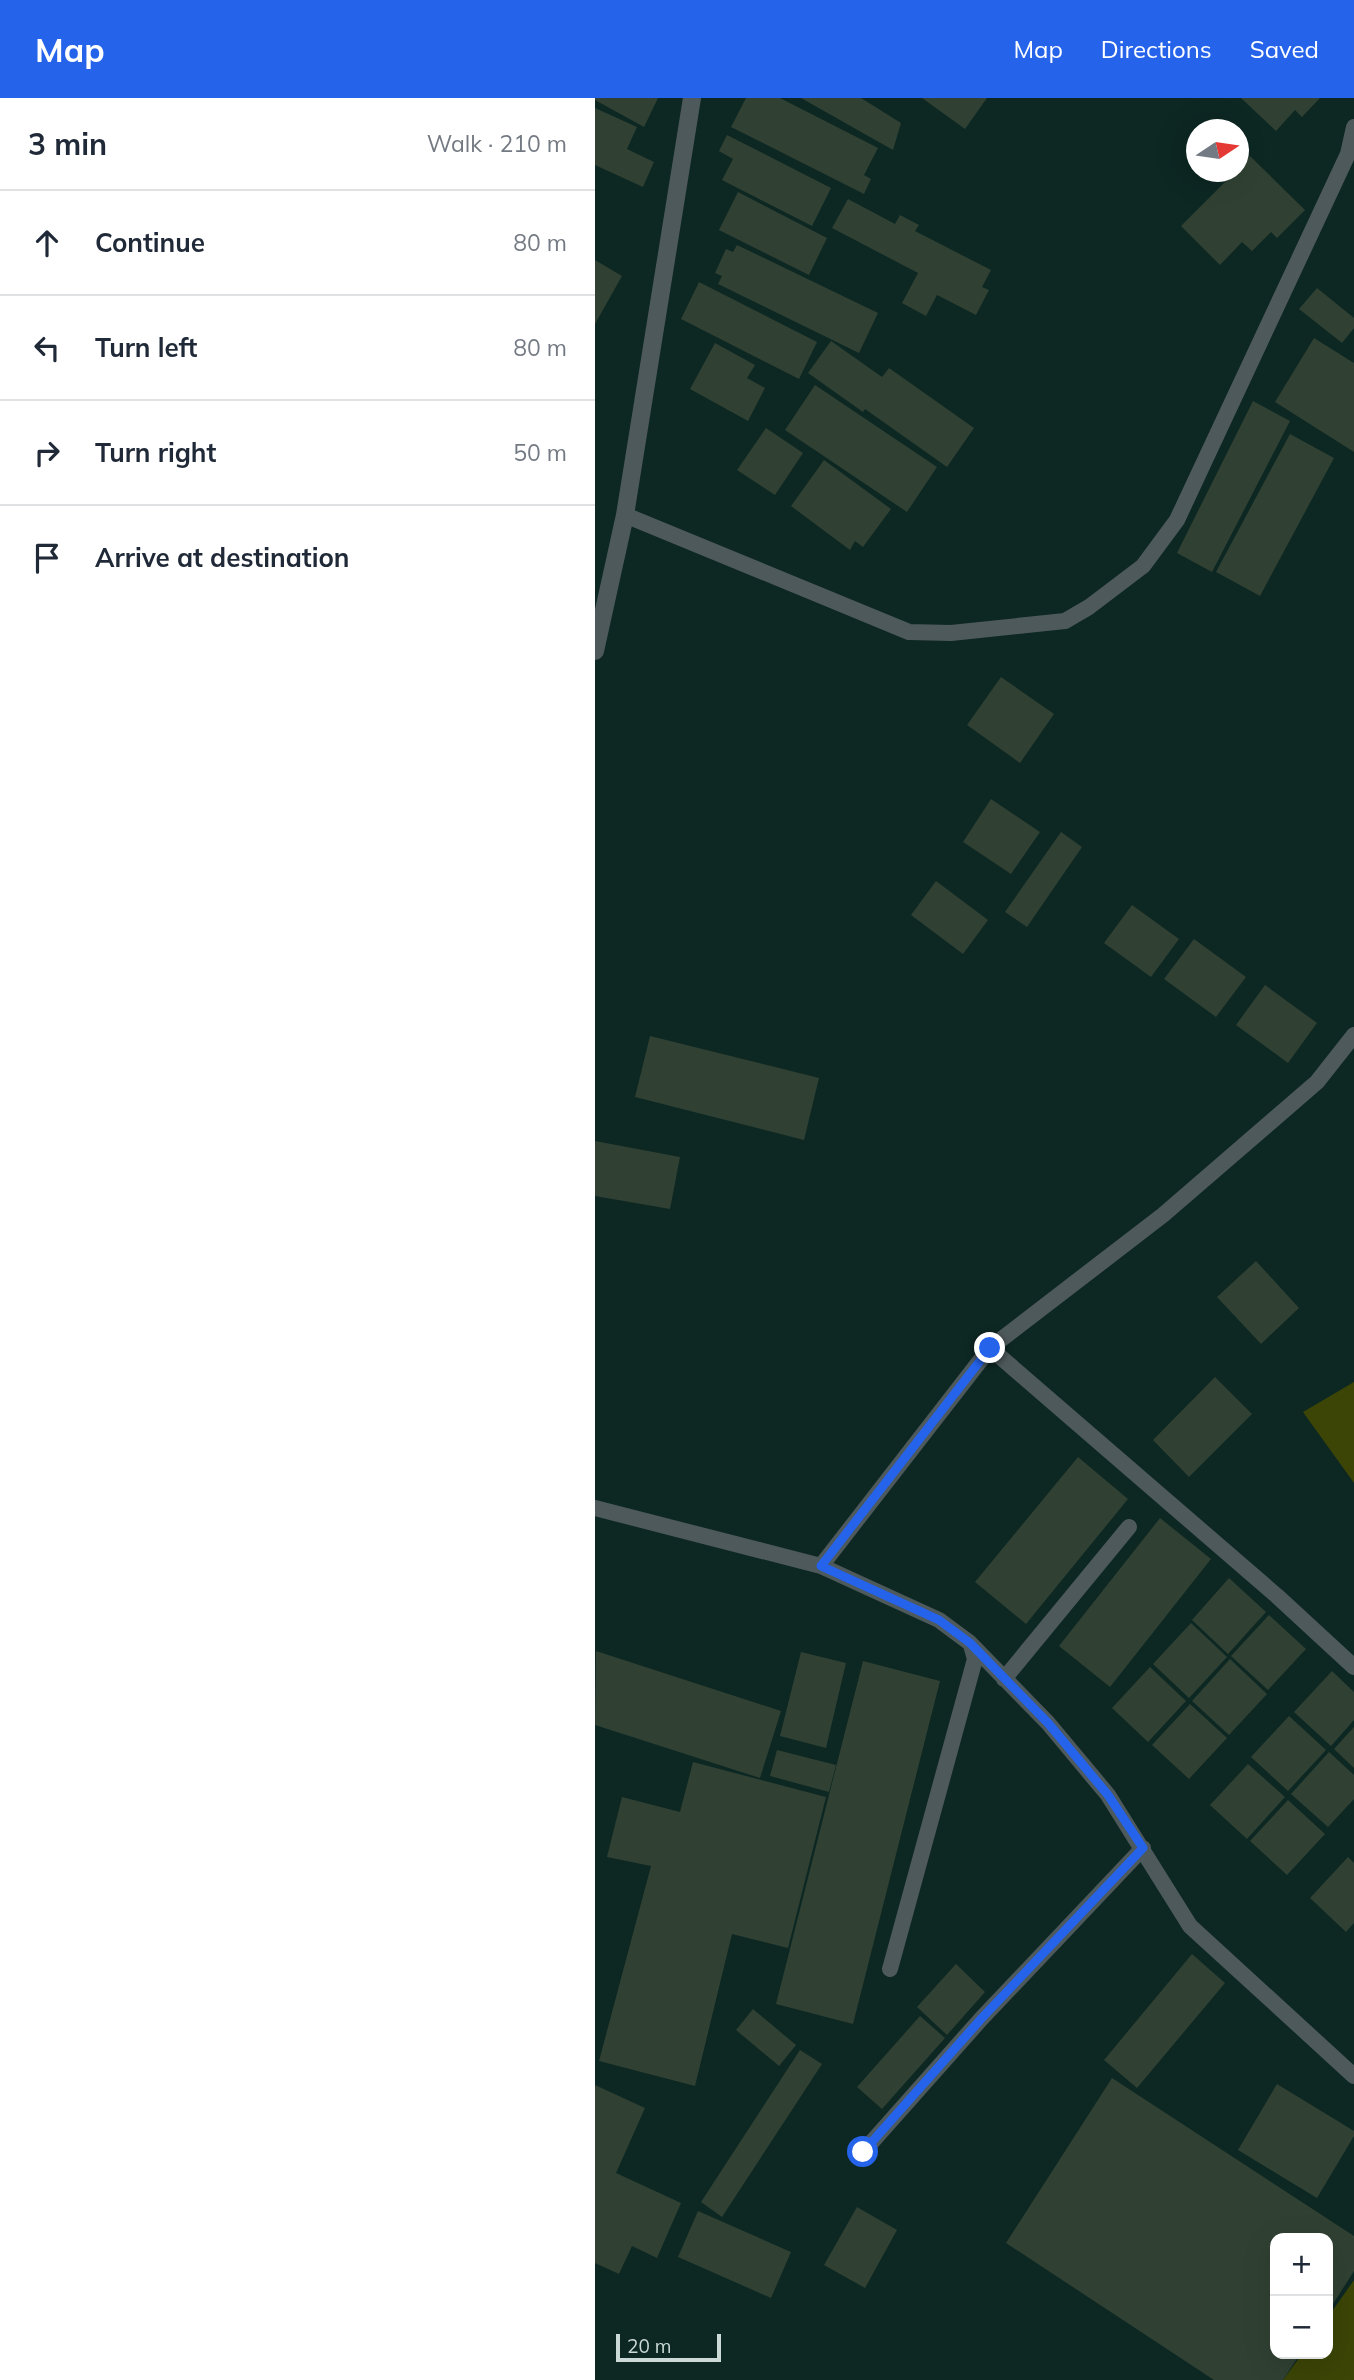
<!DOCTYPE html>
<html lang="en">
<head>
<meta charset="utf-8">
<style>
	body { margin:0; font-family:Mulish,sans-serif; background:#f2f2f3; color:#1f2937 }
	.controls { position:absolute; right:21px; bottom:21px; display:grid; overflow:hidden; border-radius:14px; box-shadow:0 7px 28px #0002 }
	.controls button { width:63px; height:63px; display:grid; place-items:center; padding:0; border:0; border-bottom:2px solid #e0e1e3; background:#fff; color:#1f2937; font:35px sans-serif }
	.compass { position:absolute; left:591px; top:21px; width:63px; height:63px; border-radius:50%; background:#fff; box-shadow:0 7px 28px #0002; rotate:77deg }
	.scale { position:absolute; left:21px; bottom:18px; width:105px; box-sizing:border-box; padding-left:7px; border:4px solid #cbdad7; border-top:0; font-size:19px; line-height:24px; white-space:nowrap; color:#cbdad7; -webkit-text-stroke:5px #0d2723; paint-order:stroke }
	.stop { position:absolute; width:21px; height:21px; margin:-16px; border:5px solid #2563eb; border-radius:50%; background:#fff }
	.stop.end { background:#2563eb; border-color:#fff; box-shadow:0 2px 7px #0008 }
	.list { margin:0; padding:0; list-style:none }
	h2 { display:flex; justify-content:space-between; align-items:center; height:91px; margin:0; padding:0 28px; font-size:30px }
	h2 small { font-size:23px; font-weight:400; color:#747a83 }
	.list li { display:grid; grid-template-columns:46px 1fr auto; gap:21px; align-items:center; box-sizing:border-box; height:105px; padding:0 28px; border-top:2px solid #e0e1e3 }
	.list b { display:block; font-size:26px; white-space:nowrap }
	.list em { font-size:23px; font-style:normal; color:#747a83 }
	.icon { flex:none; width:38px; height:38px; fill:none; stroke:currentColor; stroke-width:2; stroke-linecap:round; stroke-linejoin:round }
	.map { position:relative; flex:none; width:759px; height:2282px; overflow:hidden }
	header { display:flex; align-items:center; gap:42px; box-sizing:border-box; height:98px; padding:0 35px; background:#2563eb; color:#fff }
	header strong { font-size:33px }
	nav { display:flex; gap:38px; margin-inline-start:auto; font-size:24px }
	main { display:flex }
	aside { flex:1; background:#fff }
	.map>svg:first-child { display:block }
	.green { fill:#3c4506 }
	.building { fill:#304133 }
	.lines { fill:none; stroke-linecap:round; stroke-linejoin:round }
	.service { stroke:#4e595c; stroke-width:16 }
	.minor { stroke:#4e595c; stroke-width:18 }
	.route { stroke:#2563eb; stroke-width:9 }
</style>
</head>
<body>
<header>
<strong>Map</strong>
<nav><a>Map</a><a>Directions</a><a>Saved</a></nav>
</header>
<main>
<aside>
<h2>3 min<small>Walk · 210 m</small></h2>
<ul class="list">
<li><svg class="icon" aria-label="ahead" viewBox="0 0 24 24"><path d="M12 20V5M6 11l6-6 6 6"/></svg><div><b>Continue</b></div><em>80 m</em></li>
<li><svg class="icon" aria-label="left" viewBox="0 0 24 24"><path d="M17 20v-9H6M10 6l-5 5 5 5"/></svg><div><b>Turn left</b></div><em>80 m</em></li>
<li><svg class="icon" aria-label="right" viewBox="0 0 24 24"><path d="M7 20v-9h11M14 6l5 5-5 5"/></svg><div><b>Turn right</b></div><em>50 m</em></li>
<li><svg class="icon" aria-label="arrive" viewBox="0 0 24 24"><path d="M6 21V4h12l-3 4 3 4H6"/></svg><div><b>Arrive at destination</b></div></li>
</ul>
</aside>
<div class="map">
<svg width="759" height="2282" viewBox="0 0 759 2282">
	<rect width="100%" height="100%" fill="#0d2723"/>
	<!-- green -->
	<path class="green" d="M759,1284V1385L708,1314Z
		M759,2182V2282H688L707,2256H733V2219Z"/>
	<!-- building -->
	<path class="building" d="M0,0H63L49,29L0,2Z
		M151,0H185L283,50L269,77L276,81L269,96L136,29Z
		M206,0H266L306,25L298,52Z
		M327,0H392L370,31Z
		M646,0H725L707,19L700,12L681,33Z
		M0,10L42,29L32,51L59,64L48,89L0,67Z
		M132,37L236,90L217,128L127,82L138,61L124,53Z
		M655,58L710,112L682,140L676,134L657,153L647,144L625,167L586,128L640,74H643V70Z
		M143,94L232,140L214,177L124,132Z
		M253,101L300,126L305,117L324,127L320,133L396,172L387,189L394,192L381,217L342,197L331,218L307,205L323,175L237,130Z
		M142,147L283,215L264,255L123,186L127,178L120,175L131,151L138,154Z
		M0,162L27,178L0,226Z
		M104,184L222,244L204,281L86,221Z
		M722,190L759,220V230L747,245L704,211Z
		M719,240L759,265V354L680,304Z
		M236,243L287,279L294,270L379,330L352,369L270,311L268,314L213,275Z
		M120,245L160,267L152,280L170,290L153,323L95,291Z
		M220,287L342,369L312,414L190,332Z
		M658,303L695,323L617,474L582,455Z
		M171,330L208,355L180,397L142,372Z
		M695,336L739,360L665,498L621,474Z
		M229,362L296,411L268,449L260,443L255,452L196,408Z
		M406,579L459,616L425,665L372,627Z
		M396,701L445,734L416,776L368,744Z
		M466,734L487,749L432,829L410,814Z
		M341,783L393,822L368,856L316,817Z
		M537,807L584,841L556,879L509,845Z
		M599,841L651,879L621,919L569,881Z
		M670,887L722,925L693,965L641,927Z
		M55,938L224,980L209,1042L40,999Z
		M0,1043L85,1059L75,1111L0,1098Z
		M661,1163L704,1210L666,1246L622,1199Z
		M620,1279L657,1316L594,1379L558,1342Z
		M483,1359L533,1401L431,1526L380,1484Z
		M565,1420L616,1461L515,1589L464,1548Z
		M634,1480L671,1514L633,1556L597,1522Z
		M674,1517L711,1551L673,1592L636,1558Z
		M596,1525L632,1559L594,1600L558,1566Z
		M1,1553L186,1613L165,1680L0,1627Z
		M206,1554L251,1565L231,1650L185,1638Z
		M635,1561L672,1596L634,1637L597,1603Z
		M268,1563L345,1583L258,1926L181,1906Z
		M555,1569L591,1603L553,1644L517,1610Z
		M737,1573L759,1594V1622L736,1648L699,1614Z
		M595,1606L632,1640L594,1681L557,1647Z
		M694,1618L731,1652L693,1693L656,1659Z
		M759,1629V1670L739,1651Z
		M182,1652L241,1667L234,1694L175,1678Z
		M734,1654L759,1677V1701L733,1729L696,1696Z
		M98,1664L231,1699L193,1850L137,1836L100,1988L4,1963L56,1768L12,1759L27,1699L85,1714Z
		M653,1666L690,1699L652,1741L615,1707Z
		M693,1702L730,1736L692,1777L655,1743Z
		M753,1759L759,1765V1825L751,1834L715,1800Z
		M597,1856L630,1885L542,1990L509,1962Z
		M361,1866L390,1894L352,1937L322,1909Z
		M158,1911L201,1947L184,1968L141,1932Z
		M325,1918L350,1940L287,2011L262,1989Z
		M205,1952L227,1966L127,2119L106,2104Z
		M517,1980L759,2138V2173L733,2214V2140H680V2256H705L688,2282H619L411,2145Z
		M682,1986L759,2033V2038L722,2100L643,2052Z
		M0,1987L50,2010L21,2075L86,2105L62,2160L37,2148L24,2176L0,2165Z
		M262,2109L302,2132L270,2190L229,2167Z
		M103,2113L196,2154L176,2200L83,2159Z"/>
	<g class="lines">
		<!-- service -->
		<path class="service" d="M30,417L314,534L356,535L470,523L494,509L548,468L582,422L753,56L759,29
			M395,1250L682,1498L759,1569
			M0,1410L226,1468L344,1522L375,1545L453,1625L513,1697L595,1828L759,1978
			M226,1468L395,1250L568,1117L722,984L759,937
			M409,1581L534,1429
			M295,1871L380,1561L376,1547
			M268,2054L386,1921L548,1750"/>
		<!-- minor -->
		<path class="minor" d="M0,553L30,417L97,0"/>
	</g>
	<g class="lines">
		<!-- route -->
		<path class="route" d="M268,2054L386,1921L548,1750L513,1697L453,1625L375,1545L344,1522L226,1468L395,1250"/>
	</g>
</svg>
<div class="controls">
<button>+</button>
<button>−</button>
</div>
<svg class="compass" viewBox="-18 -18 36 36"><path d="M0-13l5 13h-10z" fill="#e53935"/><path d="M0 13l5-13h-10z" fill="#747a83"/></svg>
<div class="scale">20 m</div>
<div class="stop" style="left:268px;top:2054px"></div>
<div class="stop end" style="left:395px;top:1250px"></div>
</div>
</main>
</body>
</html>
